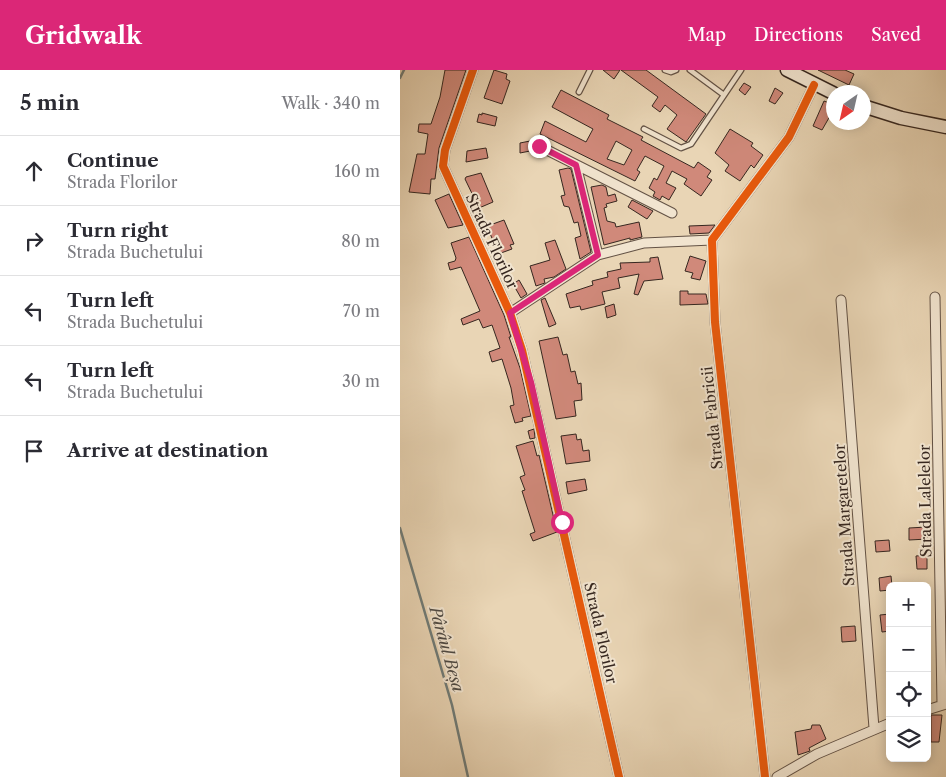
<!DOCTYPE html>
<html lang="en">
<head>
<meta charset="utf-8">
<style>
	body { margin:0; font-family:"Libre Caslon Text",serif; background:#f2f2f3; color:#2b2b33 }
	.controls { position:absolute; right:15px; bottom:15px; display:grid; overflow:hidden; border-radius:8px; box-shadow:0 2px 12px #0003 }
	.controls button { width:45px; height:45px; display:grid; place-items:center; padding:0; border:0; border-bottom:1px solid #e1e1e2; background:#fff; color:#2b2b33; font:25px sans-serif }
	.compass { position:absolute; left:426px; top:15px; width:45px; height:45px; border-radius:50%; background:#fff; box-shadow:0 2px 12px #0003; rotate:214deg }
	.stop { position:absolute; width:15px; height:15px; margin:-11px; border:4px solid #db2777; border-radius:50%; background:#fff }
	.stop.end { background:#db2777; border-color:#fff; box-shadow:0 1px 5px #0008 }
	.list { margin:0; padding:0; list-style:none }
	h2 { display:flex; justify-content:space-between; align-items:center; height:65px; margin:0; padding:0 20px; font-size:21px }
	h2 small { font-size:16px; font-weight:400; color:#7c7c81 }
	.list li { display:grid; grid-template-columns:32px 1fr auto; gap:15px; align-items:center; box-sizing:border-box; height:70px; padding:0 20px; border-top:1px solid #e1e1e2 }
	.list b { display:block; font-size:19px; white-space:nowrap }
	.list p { margin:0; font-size:16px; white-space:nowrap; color:#7c7c81 }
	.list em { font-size:16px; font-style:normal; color:#7c7c81 }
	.icon { flex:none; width:28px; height:28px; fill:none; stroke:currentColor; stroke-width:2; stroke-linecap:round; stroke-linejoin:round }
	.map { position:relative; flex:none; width:546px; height:707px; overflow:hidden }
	header { display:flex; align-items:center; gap:30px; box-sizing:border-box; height:70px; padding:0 25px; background:#db2777; color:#fff }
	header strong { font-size:24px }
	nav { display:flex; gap:28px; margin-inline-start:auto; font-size:18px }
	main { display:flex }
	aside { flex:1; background:#fff }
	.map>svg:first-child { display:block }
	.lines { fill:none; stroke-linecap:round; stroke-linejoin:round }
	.stream { stroke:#717d79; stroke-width:2.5 }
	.building { fill:#d0897a; stroke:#362720; fill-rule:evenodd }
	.lane-casing { stroke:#635245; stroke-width:7 }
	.street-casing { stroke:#635245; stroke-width:11 }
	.secondary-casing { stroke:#362720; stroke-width:15 }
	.lane { stroke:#f1e4cf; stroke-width:4.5 }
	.street { stroke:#f1e4cf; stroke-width:9 }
	.secondary { stroke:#f1e4cf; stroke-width:12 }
	.cycleway-casing { stroke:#f1e4cf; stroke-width:11 }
	.cycleway { stroke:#e8590c; stroke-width:8 }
	.route { stroke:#db2777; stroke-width:6 }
	.labels { text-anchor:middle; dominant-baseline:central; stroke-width:4; stroke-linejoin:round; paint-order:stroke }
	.street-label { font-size:15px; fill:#362720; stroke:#f1e4cf }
	.water-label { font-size:16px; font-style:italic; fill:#4f4b45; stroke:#f1e4cf }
</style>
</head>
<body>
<header>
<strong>Gridwalk</strong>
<nav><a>Map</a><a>Directions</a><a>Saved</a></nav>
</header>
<main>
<aside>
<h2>5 min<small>Walk · 340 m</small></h2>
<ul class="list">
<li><svg class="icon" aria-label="ahead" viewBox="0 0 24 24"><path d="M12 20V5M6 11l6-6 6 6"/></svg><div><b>Continue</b><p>Strada Florilor</p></div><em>160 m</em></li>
<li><svg class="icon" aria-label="right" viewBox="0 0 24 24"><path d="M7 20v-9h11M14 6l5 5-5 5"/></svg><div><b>Turn right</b><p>Strada Buchetului</p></div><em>80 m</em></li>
<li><svg class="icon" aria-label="left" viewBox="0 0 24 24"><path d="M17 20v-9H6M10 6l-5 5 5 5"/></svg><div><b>Turn left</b><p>Strada Buchetului</p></div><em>70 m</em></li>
<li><svg class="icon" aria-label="left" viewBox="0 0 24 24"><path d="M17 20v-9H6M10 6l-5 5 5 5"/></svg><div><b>Turn left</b><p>Strada Buchetului</p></div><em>30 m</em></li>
<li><svg class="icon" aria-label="arrive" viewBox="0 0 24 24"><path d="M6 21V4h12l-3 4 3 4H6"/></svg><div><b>Arrive at destination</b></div></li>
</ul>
</aside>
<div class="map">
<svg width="546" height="707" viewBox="0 0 546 707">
	<rect width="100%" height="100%" fill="#e9d5b5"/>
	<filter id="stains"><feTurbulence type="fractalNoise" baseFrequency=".004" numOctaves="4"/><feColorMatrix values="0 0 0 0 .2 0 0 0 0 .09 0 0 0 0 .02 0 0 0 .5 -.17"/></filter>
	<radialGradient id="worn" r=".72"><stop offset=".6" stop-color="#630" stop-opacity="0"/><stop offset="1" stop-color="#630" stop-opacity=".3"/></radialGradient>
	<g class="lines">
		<!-- stream -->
		<path class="stream" d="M0,8L4,0
			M0,458L52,635L68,707"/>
	</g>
	<!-- building -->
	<path class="building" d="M45,0H66L39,78L35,109H31L30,124L9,122L17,84H25L28,64L18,62L19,54H31L40,27Z
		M94,0L107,4L106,9L110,11L102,34L84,28Z
		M203,0H220L214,9Z
		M221,0H246L306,44L286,72L267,59L277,45L265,35L260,42L252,36L258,27Z
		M418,0H445L454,4L449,15Z
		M344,13L351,17L345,25L339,20Z
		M375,18L383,23L375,34L369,31Z
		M161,20L209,45L207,49L243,67L241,70L294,98L298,92L311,101L307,107L312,110L301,126L284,114L287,109L272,101L266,113L276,118L269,130L262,126L260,130L253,126L255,122L249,118L254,108L257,110L264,96L245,86L237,100L240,102L235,111L140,64L145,51L186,72L193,59L152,37ZM216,71L232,80L224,95L207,89Z
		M424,31L434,35V39L422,60L413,56Z
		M82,43L97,47L95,56L77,52L79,44L82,45Z
		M330,59L353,73L351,76L363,85L354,98L351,95L340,111L325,101L329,95L315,83Z
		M135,70L133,76L135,80L120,83V73Z
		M86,78L88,88L66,92L67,81Z
		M168,98L171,99L191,182L180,189L175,168L181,166L178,152L174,153L169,137L164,136L161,126L165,125L159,100Z
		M81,103L93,132L79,138L65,109L66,107Z
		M202,115L206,117L208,126L215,124L217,131L206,134L207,137L204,138L207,151L215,153L216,157L239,152L242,167L230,170V168L204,175L191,117Z
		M49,124L63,155L48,158L35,130Z
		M232,130L253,141L247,149L228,137Z
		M104,150L114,174L110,175L112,179L101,183L98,182L88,159L90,155Z
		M315,155L309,163L290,164L289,156Z
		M69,167L104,245L111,267H109L120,298L131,346L122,348L123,351L115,353L110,336L114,335L111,318L102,289L92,292L89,282L100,278L92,255L83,258L79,249L63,255L61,249L80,241L61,197L50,200L48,193L55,191L56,188L51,173Z
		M155,170L166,199L154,207L144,209L145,213L136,216L130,196L150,190L145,173Z
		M290,186L306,191L300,210L291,208L293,203L285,201Z
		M258,187L263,209L244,211L238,225L234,224L239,204L218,208L220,218L202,222L205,234L181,240L180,236L170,238L166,224L193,215L192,211L208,207L207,202L221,199L220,193L250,192V188Z
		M119,210L127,224L121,228L113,214Z
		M280,221H288V224H306L308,234L280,235Z
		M145,228L156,254L149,257L141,230Z
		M214,234L216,245L207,248L205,237Z
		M158,267L163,285L167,284L171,302L175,301L178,314L181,313L182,330L174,331L176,346L156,349L139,271Z
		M134,359L135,368L130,369L128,361Z
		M176,364L177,370L181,369L183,381L189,380L190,391L166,394L161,366Z
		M133,371L137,386L139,385L157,462L133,471L130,464L135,462L122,421L125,420L120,407L125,405L116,376Z
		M185,409L187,420L168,424L166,412Z
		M527,457L528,469L509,470V458Z
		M489,470L490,481L476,482L475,471Z
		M527,485V499H517L516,486Z
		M491,506L492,516H490V520L480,521L479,508Z
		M490,544V561L482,562L480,545Z
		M455,556L456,571L442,572L441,557Z
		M531,645H542L539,672H531Z
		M412,655H420L426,669L409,678L410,681L398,685L395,662L411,659Z"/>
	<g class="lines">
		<defs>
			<path id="lane" d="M265,0L271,2L276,0
				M290,0L324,25
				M179,22L190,0
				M244,59L281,78L291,74L341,0"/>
			<path id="street" d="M73,0L45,80L43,96L110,243L122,280L219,707
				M139,76L272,143
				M176,95L198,185
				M535,227L542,634
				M441,230L474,658
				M110,243L198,185L244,173L312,170
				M527,640L546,634
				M365,707L315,252L312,170L389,67L414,15
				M377,707L417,684L490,653"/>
			<path id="secondary" d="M387,0L433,23
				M463,36L501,48L546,57"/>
		</defs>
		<!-- lane casing -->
		<use href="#lane" class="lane-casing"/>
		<!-- street casing -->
		<use href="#street" class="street-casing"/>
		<!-- secondary casing -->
		<use href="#secondary" class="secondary-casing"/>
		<!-- lane -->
		<use href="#lane" class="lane"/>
		<!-- street -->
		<use href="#street" class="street"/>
		<!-- secondary -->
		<use href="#secondary" class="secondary"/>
		<defs>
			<path id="cycleway" d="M73,0L45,80L43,96L110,243L122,280L219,707
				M365,707L315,252L312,170L389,67L414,15"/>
		</defs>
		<!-- cycleway casing -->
		<use href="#cycleway" class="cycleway-casing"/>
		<!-- cycleway -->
		<use href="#cycleway" class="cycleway"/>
	</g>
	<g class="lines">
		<!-- route -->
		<path class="route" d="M139,76L176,95L198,185L110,243L131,312L162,452"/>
	</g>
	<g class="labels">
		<!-- street labels -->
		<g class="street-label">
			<text transform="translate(92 171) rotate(65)">Strada Florilor</text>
			<text transform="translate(312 348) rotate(-96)">Strada Fabricii</text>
			<text transform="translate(525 431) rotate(-91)">Strada Lalelelor</text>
			<text transform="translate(444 445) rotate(-94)">Strada Margaretelor</text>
			<text transform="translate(201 563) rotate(77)">Strada Florilor</text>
		</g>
		<!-- water labels -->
		<g class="water-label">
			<text transform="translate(47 579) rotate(74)">Pârâul Beșa</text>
		</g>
	</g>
	<rect width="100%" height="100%" filter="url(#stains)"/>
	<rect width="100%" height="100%" fill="url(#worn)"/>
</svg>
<div class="controls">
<button>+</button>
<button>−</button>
<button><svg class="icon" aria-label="locate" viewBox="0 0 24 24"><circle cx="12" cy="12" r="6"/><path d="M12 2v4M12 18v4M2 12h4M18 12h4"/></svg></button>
<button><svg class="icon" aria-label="layers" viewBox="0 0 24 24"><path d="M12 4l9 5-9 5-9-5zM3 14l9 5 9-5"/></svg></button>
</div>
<svg class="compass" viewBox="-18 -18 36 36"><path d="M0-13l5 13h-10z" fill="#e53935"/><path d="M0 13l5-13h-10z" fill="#7c7c81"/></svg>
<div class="stop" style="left:162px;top:452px"></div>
<div class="stop end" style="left:139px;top:76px"></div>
</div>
</main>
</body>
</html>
